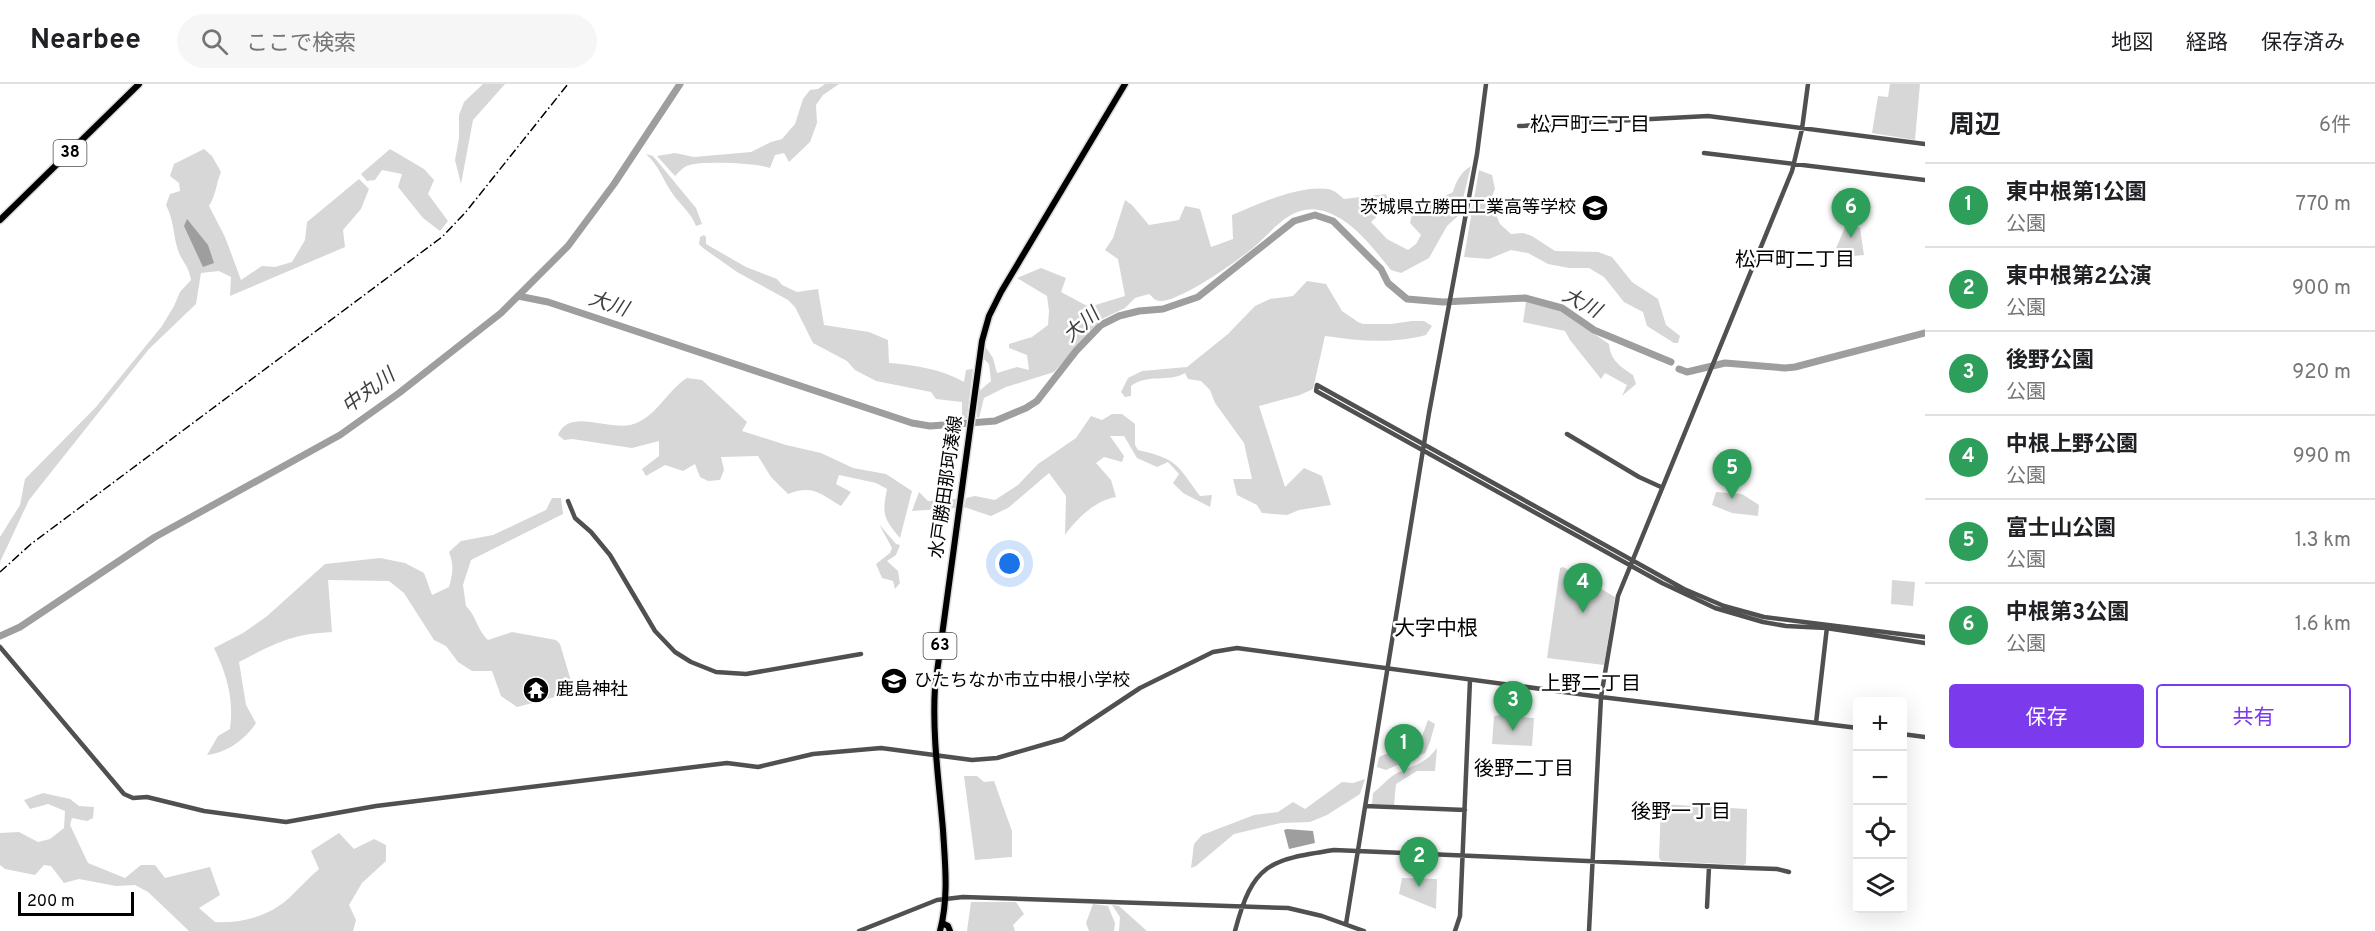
<!DOCTYPE html>
<html lang="ja">
<head>
<meta charset="utf-8">
<style>
	body { margin:0; font-family:Overpass,"Noto Sans JP",sans-serif; background:#f6f6f6; color:#202124 }
	.controls { position:absolute; right:18px; bottom:18px; display:grid; overflow:hidden; border-radius:6px; box-shadow:0 6px 24px #0002 }
	.controls button { width:54px; height:54px; display:grid; place-items:center; padding:0; border:0; border-bottom:2px solid #e0e0e0; background:#fff; color:#202124; font:30px sans-serif }
	.scale { position:absolute; left:18px; bottom:15px; width:116px; box-sizing:border-box; padding-left:6px; border:3px solid #000; border-top:0; font-size:16px; line-height:21px; white-space:nowrap; color:#000; -webkit-text-stroke:4px #fff; paint-order:stroke }
	.you { position:absolute; left:1010px; top:480px; width:21px; height:21px; margin:-15px; border:4px solid #fff; border-radius:50%; background:#1a73e8; box-shadow:0 0 0 9px #1a73e833 }
	.badge { display:grid; place-items:center; width:39px; height:39px; border-radius:50%; background:#7c3aed; color:#fff; font-size:20px; font-weight:700 }
	.pin { position:absolute; translate:-50% -50px; filter:drop-shadow(0 2px 3px #0008) }
	.pin::after { content:''; position:absolute; top:32px; width:21px; height:18px; background:inherit; clip-path:polygon(0 0,100% 0,50% 100%) }
	.list { margin:0; padding:0; list-style:none }
	h2 { display:flex; justify-content:space-between; align-items:center; height:78px; margin:0; padding:0 24px; font-size:26px }
	h2 small { font-size:20px; font-weight:400; color:#757577 }
	.list li { display:grid; grid-template-columns:39px 1fr auto; gap:18px; align-items:center; box-sizing:border-box; height:84px; padding:0 24px; border-top:2px solid #e0e0e0 }
	.list b { display:block; font-size:22px; white-space:nowrap }
	.list p { margin:0; font-size:20px; white-space:nowrap; color:#757577 }
	.list em { font-size:20px; font-style:normal; color:#757577 }
	.actions { display:flex; gap:12px; padding:18px 24px }
	.actions a { flex:1; padding:14px 0; border:2px solid #7c3aed; border-radius:6px; text-align:center; font-size:21px; color:#7c3aed }
	.actions .main { background:#7c3aed; color:#fff }
	.icon { flex:none; width:33px; height:33px; fill:none; stroke:currentColor; stroke-width:2; stroke-linecap:round; stroke-linejoin:round }
	.map { position:relative; flex:none; width:1925px; height:847px; overflow:hidden }
	header { display:flex; align-items:center; gap:36px; box-sizing:border-box; height:84px; padding:0 30px; background:#fff; border-bottom:2px solid #e0e0e0 }
	header strong { font-size:28px }
	nav { display:flex; gap:33px; margin-inline-start:auto; font-size:21px }
	.search { width:420px; height:54px; background:#f6f6f6; display:flex; align-items:center; gap:15px; box-sizing:border-box; padding:0 21px; border-radius:33px; color:#757577; font-size:22px }
	main { display:flex }
	aside { flex:1; background:#fff }
	.map>svg:first-child { display:block }
	.green { fill:#d7d7d7 }
	.water { fill:#9e9e9e }
	.lines { fill:none; stroke-linecap:round; stroke-linejoin:round }
	.river { stroke:#9e9e9e; stroke-width:7 }
	.major-casing { stroke:#dbdbdb; stroke-width:9 }
	.minor { stroke:#505050; stroke-width:4.5 }
	.major { stroke:#000; stroke-width:6 }
	.rail { stroke:#000; stroke-width:1.5; stroke-dasharray:9 3 1.5 3; stroke-linecap:butt }
	.labels { text-anchor:middle; dominant-baseline:central; stroke-width:5; stroke-linejoin:round; paint-order:stroke }
	.shield { fill:#fff; stroke:#4c4c4c; stroke-width:1.5 }
	.shield-label { font-size:16px; font-weight:bold; fill:#000 }
	.poi-label { font-size:18px; fill:#000; stroke:#fff; text-anchor:start }
	.street-label { font-size:18px; fill:#000; stroke:#fff }
	.neighbourhood-label { font-size:20px; fill:#000; stroke:#fff }
	.water-label { font-size:20px; font-style:italic; fill:#3f3f3f; stroke:#fff }
	.quarter-label { font-size:21px; fill:#000; stroke:#fff }
</style>
</head>
<body>
<header>
<strong>Nearbee</strong>
<div class="search"><svg class="icon" aria-label="search" viewBox="0 0 24 24"><circle cx="10" cy="10" r="6"/><path d="M15 15l6 6"/></svg>ここで検索</div>
<nav><a>地図</a><a>経路</a><a>保存済み</a></nav>
</header>
<main>
<div class="map">
<svg width="1925" height="847" viewBox="0 0 1925 847">
	<rect width="100%" height="100%" fill="#fff"/>
	<!-- green -->
	<path class="green" d="M483,0H505L473,36L461,100L455,76L459,54V31L464,18Z
		M825,0H839L823,11L816,21L817,39L810,58L789,78L784,69L775,71L770,84C755,79 705,77 690,81C684,82 679,88 675,92L657,72L675,69L694,73L751,68L771,58L782,55L795,40L803,15L810,6L818,5Z
		M1890,0H1920L1915,56L1872,49L1878,12L1888,13Z
		M204,65L212,72L221,88C216,100 216,111 209,122L225,153L241,196L262,182L275,183L292,178L305,156L307,138L359,95L369,105L361,125L343,146L345,163L230,212L231,193L219,187L201,189L196,220L149,265L29,416L0,478V453L20,421L25,395L96,323L162,242L174,222L180,208L191,196C189,183 184,180 179,169C173,154 175,139 166,121L170,110L180,107L179,99L170,92L174,80Z
		M390,65L424,85L434,96L428,110L448,137L440,147L423,134L398,103L402,90L382,86L375,96L367,97L361,90Z
		M646,70L653,72L696,124L702,140L696,142C691,128 678,119 670,106C662,93 658,81 646,70Z
		M1471,82L1459,131L1447,142L1429,174L1401,189L1391,186C1372,163 1350,132 1319,126C1290,121 1273,147 1254,163C1238,177 1179,218 1160,217C1154,217 1153,213 1149,210L1135,214L1125,224L1100,236L1054,288L1006,303L984,314L979,334L977,333L978,308L991,297L989,280L983,274L985,262L993,274L997,289L1017,283L1029,286L1027,271L1009,264V260L1032,253L1048,241L1049,227L1047,212L1017,194L1041,184L1066,194L1061,208L1089,223L1125,212L1118,175L1105,166L1113,154L1125,116L1132,121L1149,141L1179,136L1185,122L1200,125L1211,163L1233,155L1232,131C1258,120 1299,101 1328,105C1335,106 1339,111 1344,115L1386,110L1390,120L1371,138L1387,155L1408,166L1416,160L1421,151L1410,139L1412,130L1453,108C1456,97 1461,88 1471,82Z
		M1479,86L1492,91L1495,105L1490,117L1500,140L1511,150L1523,149L1532,152L1555,167L1598,168L1612,173L1632,198L1658,215L1666,241L1680,252L1678,259H1674L1647,242L1643,228L1624,218L1604,193L1589,184H1569L1548,180L1528,169L1511,166L1489,175L1464,173Z
		M1847,139L1860,144L1864,171L1854,172L1836,164Z
		M704,151L706,153V160L746,183L777,195L782,201L797,208L818,205L824,241L869,248L888,256L889,279C915,281 941,285 964,298L966,286L973,285L967,334L962,336V318L936,315L931,308L876,297L855,286L847,277L813,259L795,223L788,216L737,188L703,164L699,160L700,153Z
		M1307,197L1326,200L1342,227L1358,238L1363,240H1391L1412,237H1424L1432,242L1426,251C1391,260 1360,257 1325,252L1313,305L1300,311L1259,322L1285,403L1304,384L1322,392L1331,421L1299,426L1287,431L1262,429L1257,421L1237,411L1233,395H1252L1244,359L1215,319L1210,306L1201,297L1188,295L1185,289C1168,299 1149,289 1131,302V312L1125,313L1121,308L1128,294L1142,287L1187,283L1228,250L1255,222L1270,215L1293,212Z
		M1526,218L1560,226L1609,260C1610,276 1621,283 1633,291L1636,300L1622,312L1627,301L1605,289L1601,295L1570,256L1565,247L1523,238Z
		M687,294L702,296L747,338L742,347L786,361L821,369L853,384L886,390L912,407L900,454C883,434 882,430 887,405L876,399L839,391L836,400L851,408L841,422C821,410 812,400 788,410L771,393L758,372L721,373L724,386L720,396L708,397L700,393L695,380L683,387L665,381L646,392L642,385L659,372V357L632,364L572,355L564,356L558,351C569,324 606,346 630,341C656,335 666,307 687,294Z
		M1112,330H1122L1135,340V361L1138,366C1178,375 1177,381 1200,412L1212,411L1210,423L1183,409L1173,399L1179,390L1168,378L1157,383L1137,374L1124,352H1110L1124,372L1122,378L1104,373L1096,379L1111,396L1116,413C1096,416 1076,435 1065,451L1066,412L1049,389L1008,424L991,432L964,423L966,414L975,412L995,416L1018,401L1038,380L1076,354L1091,332L1102,336Z
		M919,408L928,417L956,415L955,424L912,427Z
		M1716,408L1742,410L1759,421L1758,432L1732,429L1712,421Z
		M552,414H561L563,430L471,476L463,501L466,522C477,533 477,546 488,556L512,548L556,556L560,560L571,597L564,599V614L555,613L517,623L501,612L492,587H472L458,578L446,562L434,556L404,509L389,497L328,496L332,548C291,550 274,560 239,578L246,621L256,639C245,656 226,669 207,671L218,652L230,645C234,615 227,591 214,564L243,549L266,533L325,480L380,474L405,479L424,489L432,511L449,503C453,489 454,481 449,468L461,457L493,451L546,426Z
		M879,440L896,460L900,461L896,471L887,477L898,487L900,499L895,505L893,497L882,494L876,480L890,469L892,464Z
		M1563,483L1615,513L1604,581L1547,574L1560,484Z
		M1892,496L1915,498L1913,522L1891,520Z
		M1513,629L1520,633L1534,634L1532,662L1492,660L1494,632Z
		M1428,636L1435,640L1430,658L1425,669L1386,686L1377,683L1379,673L1421,655Z
		M1437,664L1435,687H1417L1396,700L1394,721L1372,720L1373,709C1380,704 1384,698 1391,693C1409,680 1421,685 1437,664Z
		M964,692H977L984,698L994,697L1012,747V773L975,776Z
		M1365,695L1360,710L1327,731L1310,738L1281,739L1234,750L1196,782L1191,784L1194,760L1202,751L1254,731L1278,728L1293,718L1305,725L1342,698L1353,699Z
		M43,709L70,715L79,722L94,723L93,734L87,737L72,734L70,741L88,779L125,794L141,781H155L165,794L210,783L220,811L199,824L215,838C240,840 270,832 289,814C299,804 308,795 319,785L311,767L339,749L354,765L374,755L386,761V777L362,799L349,821L356,836L353,847H189L148,808L135,801L116,802L79,795L64,799L51,782L44,781L35,791L5,785L0,781V749L19,748L38,758L50,755L64,744L65,727L48,720L30,725L24,716Z
		M1661,720L1747,725L1746,779L1744,781L1661,777L1659,774Z
		M1402,794L1437,795L1436,825L1399,810Z
		M971,818H1016L1024,830L1013,841L1015,847H967Z
		M1093,820L1108,822L1115,839L1114,847H1089L1086,839Z
		M1112,821L1119,822L1147,847H1119L1120,833Z"/>
	<!-- water -->
	<path class="water" d="M187,135L208,161L214,179L203,183L184,142Z
		M1287,745L1313,747L1315,759L1289,765L1284,746Z"/>
	<g class="lines">
		<!-- river -->
		<path class="river" d="M518,212L548,218L912,339L930,342L995,337L1026,324L1037,317L1076,267L1101,241L1119,232L1139,227L1163,225L1198,213L1294,137L1315,131L1333,137L1381,185L1388,199L1407,215L1443,218L1525,214L1562,224L1594,246L1671,278
			M1679,285L1687,288L1725,279L1785,284L1795,283L1925,249
			M0,552L20,543L155,453L340,351L399,309L501,229L568,162L614,100L680,0"/>
		<defs>
			<path id="major" d="M0,136L139,0
				M942,839L948,842L950,847
				M940,847C949,813 945,780 943,746C939,698 932,651 935,603L982,257L989,232L1001,208L1125,0"/>
		</defs>
		<!-- major casing -->
		<use href="#major" class="major-casing"/>
		<!-- minor -->
		<path class="minor" d="M1519,42L1708,32L1925,60
			M1704,69L1925,96
			M1567,350L1639,393L1661,403
			M568,417L575,434L591,448L610,471L655,547L675,568L691,578L716,588L746,590L861,570
			M1925,553L1764,533L1724,522L1684,505L1317,301L1316,307L1662,499L1715,524L1763,538L1786,542L1826,544L1925,559
			M0,563L124,710L133,714L147,713L204,727L286,738L376,722L727,679L758,683L813,670L881,664L972,676L997,674L1063,655L1140,604L1213,568L1237,564L1601,613L1858,644
			M1816,639L1827,543
			M1902,650L1925,653
			M1365,722L1465,726
			M1707,823L1709,783
			M1346,840L1429,329L1477,70L1486,0
			M859,847L937,816L963,813L1288,824L1322,832L1364,847
			M1235,847C1253,779 1269,776 1334,766L1748,784L1777,785L1789,788
			M1455,847L1460,832L1470,596
			M1589,847L1601,613L1618,512L1792,87L1802,45L1808,0"/>
		<!-- major -->
		<use href="#major" class="major"/>
		<!-- rail -->
		<path class="rail" d="M0,488L31,460L442,153L465,129L568,0"/>
	</g>
	<!-- icons -->
	<defs>
		<symbol id="school-disc" viewBox="-11 -11 22 22"><circle r="9.5" fill="#000" stroke="#fff"/><path d="M0-5L7-2L0 1L-7-2ZM-4 1L0 2.5L4 1V4Q0 6-4 4Z" fill="#fff"/></symbol>
		<symbol id="temple-disc" viewBox="-11 -11 22 22"><circle r="9.5" fill="#000" stroke="#fff"/><path d="M0-6L5-2H3V0L6.5 2.5H4V6H1.5V3h-3V6H-4V2.5H-6.5L-3 0V-2H-5Z" fill="#fff"/></symbol>
	</defs>
	<g fill-rule="evenodd">
		<use href="#school-disc" x="1580" y="109" width="30" height="30"/>
		<use href="#school-disc" x="879" y="582" width="30" height="30"/>
		<use href="#temple-disc" x="521" y="591" width="30" height="30"/>
	</g>
	<g class="labels">
		<!-- shield labels -->
		<g class="shield">
			<rect x="53.5" y="56" width="33" height="26" rx="4.5"/>
			<rect x="923.5" y="549" width="33" height="26" rx="4.5"/>
		</g>
		<g class="shield-label">
			<text x="70" y="69">38</text>
			<text x="940" y="562">63</text>
		</g>
		<!-- poi labels -->
		<g class="poi-label">
			<text x="1576" y="124" text-anchor="end">茨城県立勝田工業高等学校</text>
			<text x="914" y="597">ひたちなか市立中根小学校</text>
			<text x="556" y="606">鹿島神社</text>
		</g>
		<!-- street labels -->
		<g class="street-label">
			<text transform="translate(947 403) rotate(-82)">水戸勝田那珂湊線</text>
		</g>
		<!-- neighbourhood labels -->
		<g class="neighbourhood-label">
			<text x="1590" y="42">松戸町三丁目</text>
			<text x="1795" y="177">松戸町二丁目</text>
			<text x="1591" y="601">上野二丁目</text>
			<text x="1524" y="686">後野二丁目</text>
			<text x="1681" y="729">後野一丁目</text>
		</g>
		<!-- water labels -->
		<g class="water-label">
			<text transform="translate(1581 220) rotate(28)">大川</text>
			<text transform="translate(608 221) rotate(18)">大川</text>
			<text transform="translate(1082 242) rotate(-41)">大川</text>
			<text transform="translate(369 308) rotate(-37)">中丸川</text>
		</g>
		<!-- quarter labels -->
		<g class="quarter-label">
			<text x="1436" y="545">大字中根</text>
		</g>
	</g>
</svg>
<div class="controls">
<button>+</button>
<button>−</button>
<button><svg class="icon" aria-label="locate" viewBox="0 0 24 24"><circle cx="12" cy="12" r="6"/><path d="M12 2v4M12 18v4M2 12h4M18 12h4"/></svg></button>
<button><svg class="icon" aria-label="layers" viewBox="0 0 24 24"><path d="M12 4l9 5-9 5-9-5zM3 14l9 5 9-5"/></svg></button>
</div>
<div class="scale">200 m</div>
<div class="you"></div>
<div class="pin badge" style="left:1404px;top:690px;background:#2e9e5b">1</div>
<div class="pin badge" style="left:1419px;top:803px;background:#2e9e5b">2</div>
<div class="pin badge" style="left:1513px;top:647px;background:#2e9e5b">3</div>
<div class="pin badge" style="left:1583px;top:529px;background:#2e9e5b">4</div>
<div class="pin badge" style="left:1732px;top:415px;background:#2e9e5b">5</div>
<div class="pin badge" style="left:1851px;top:154px;background:#2e9e5b">6</div>
</div>
<aside>
<h2>周辺<small>6件</small></h2>
<ul class="list">
<li><span class="badge" style="background:#2e9e5b">1</span><div><b>東中根第1公園</b><p>公園</p></div><em>770 m</em></li>
<li><span class="badge" style="background:#2e9e5b">2</span><div><b>東中根第2公演</b><p>公園</p></div><em>900 m</em></li>
<li><span class="badge" style="background:#2e9e5b">3</span><div><b>後野公園</b><p>公園</p></div><em>920 m</em></li>
<li><span class="badge" style="background:#2e9e5b">4</span><div><b>中根上野公園</b><p>公園</p></div><em>990 m</em></li>
<li><span class="badge" style="background:#2e9e5b">5</span><div><b>富士山公園</b><p>公園</p></div><em>1.3 km</em></li>
<li><span class="badge" style="background:#2e9e5b">6</span><div><b>中根第3公園</b><p>公園</p></div><em>1.6 km</em></li>
</ul>
<div class="actions"><a class="main">保存</a><a>共有</a></div>
</aside>
</main>
</body>
</html>
